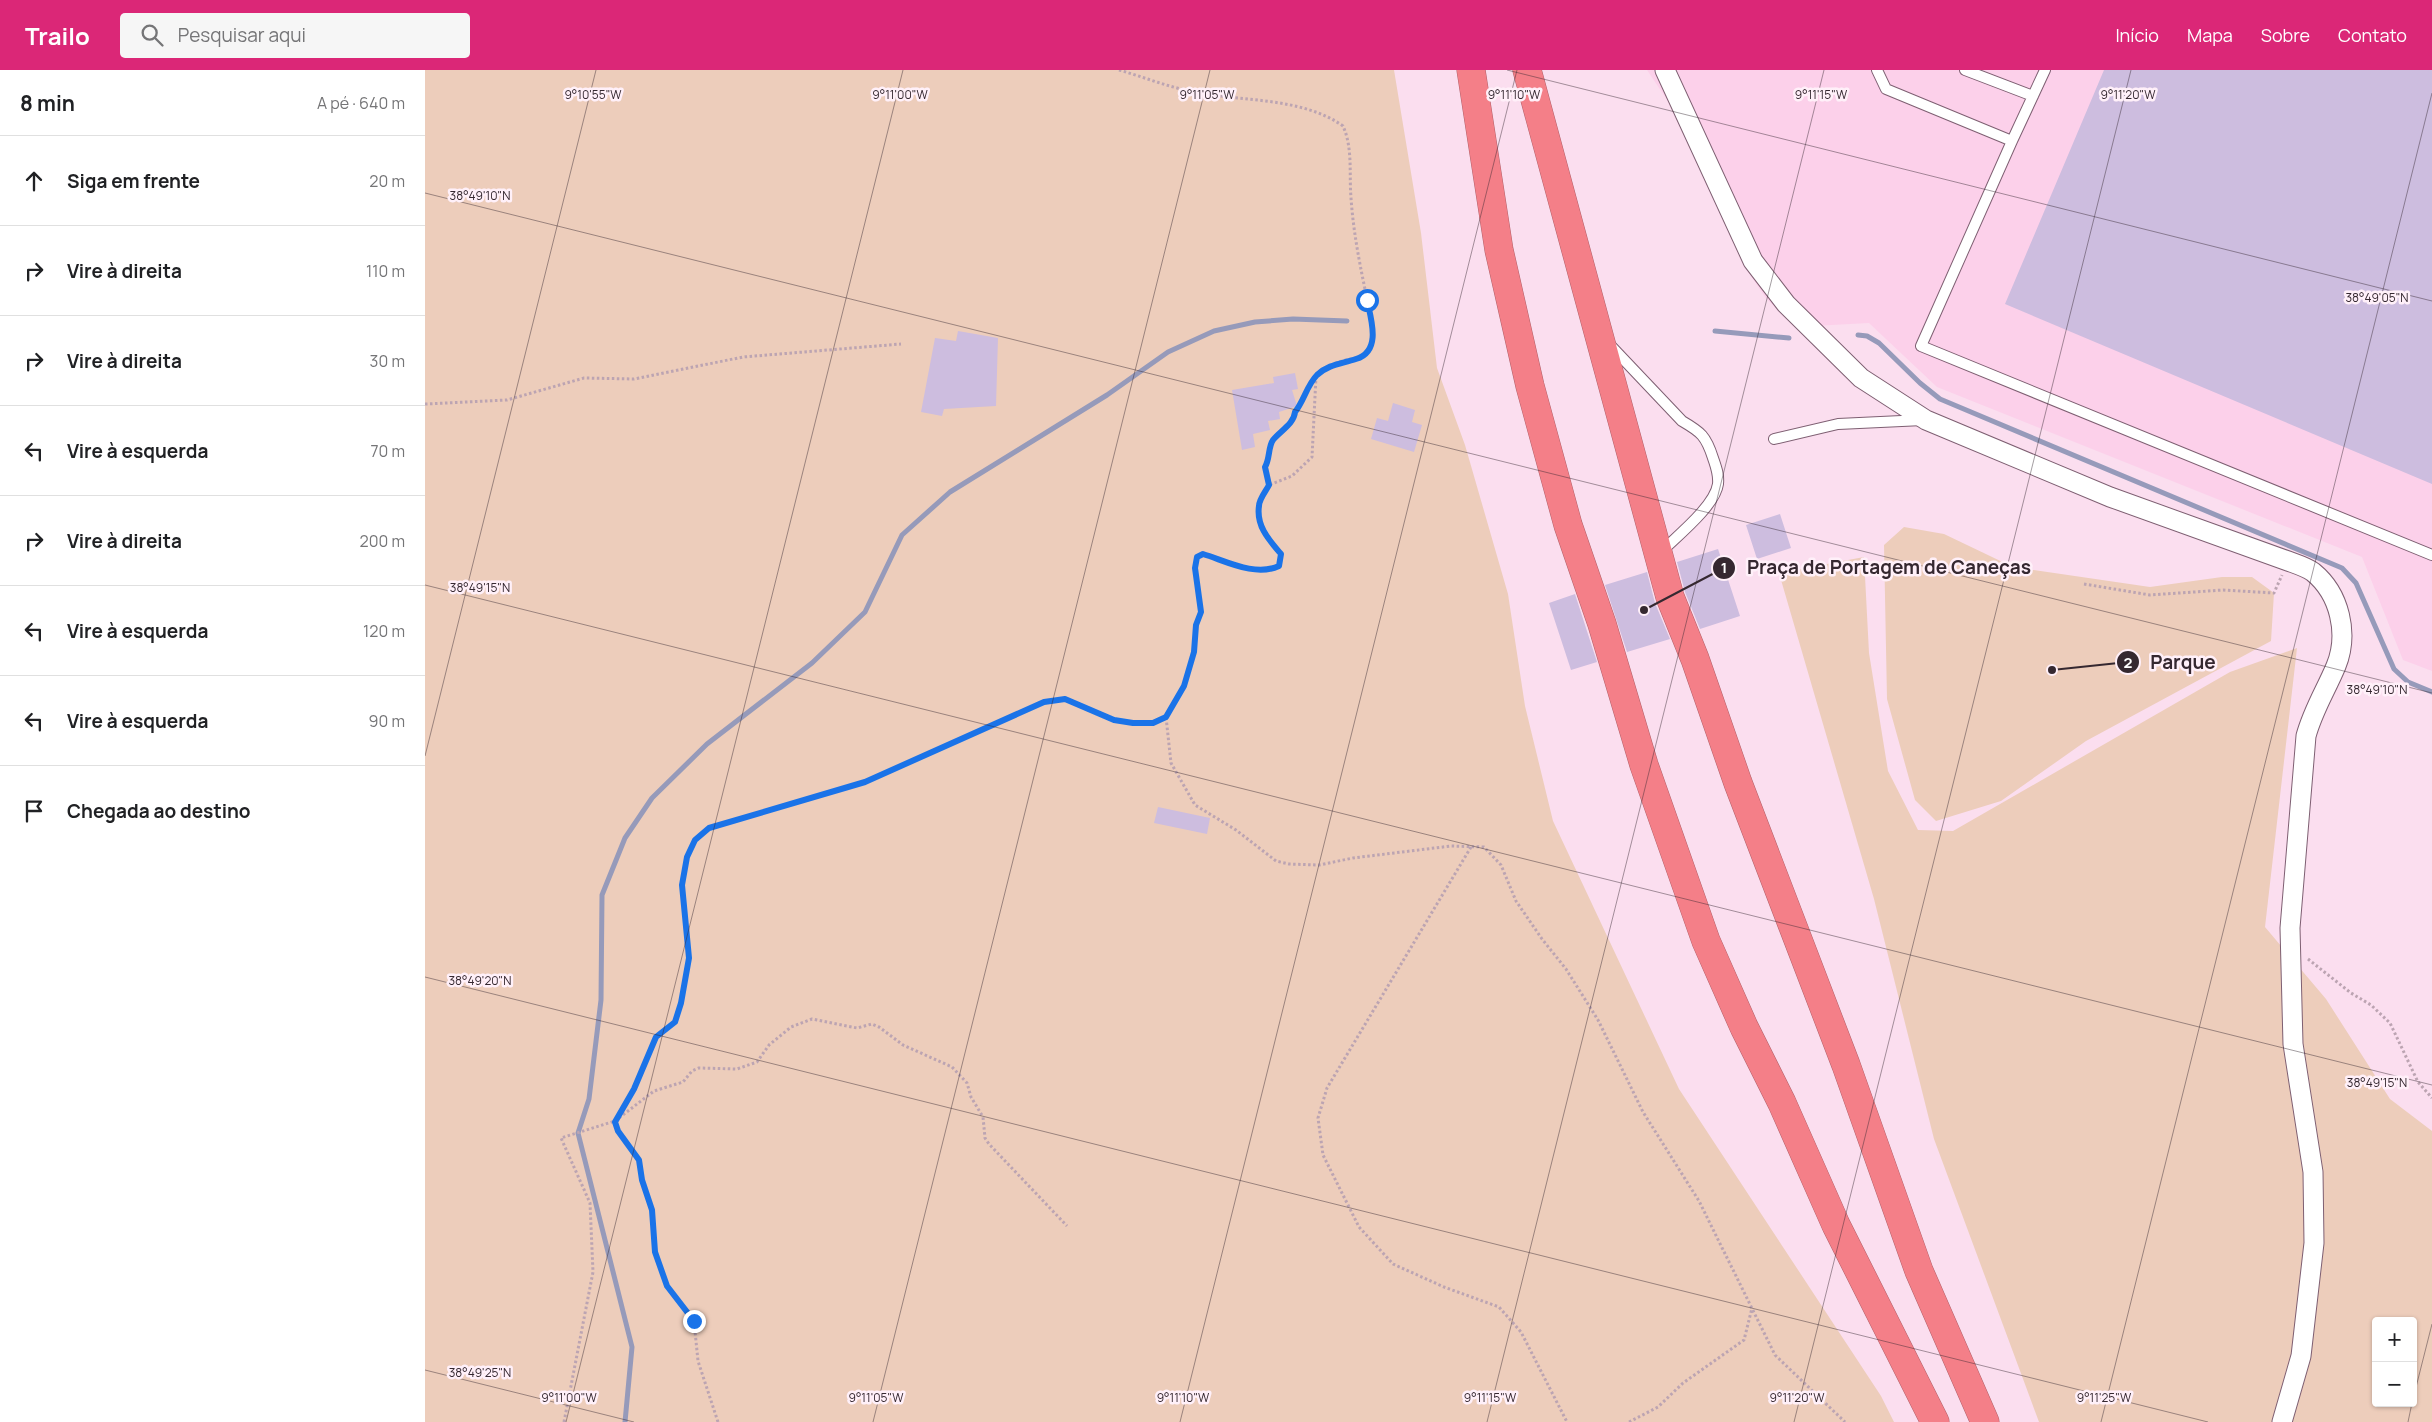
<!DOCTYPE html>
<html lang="pt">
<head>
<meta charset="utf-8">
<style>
	body { margin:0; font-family:Manrope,sans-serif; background:#f6f6f6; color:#202124 }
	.controls { position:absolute; right:15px; bottom:15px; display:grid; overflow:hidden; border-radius:5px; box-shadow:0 1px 4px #0004 }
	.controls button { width:45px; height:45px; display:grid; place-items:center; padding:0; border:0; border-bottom:1px solid #e0e0e0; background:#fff; color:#202124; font:25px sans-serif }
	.stop { position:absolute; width:15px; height:15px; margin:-11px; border:4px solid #1a73e8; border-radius:50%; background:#fff }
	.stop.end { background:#1a73e8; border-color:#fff; box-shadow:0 1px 5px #0008 }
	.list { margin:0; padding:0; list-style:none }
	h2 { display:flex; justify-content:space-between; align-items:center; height:65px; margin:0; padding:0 20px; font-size:21px }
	h2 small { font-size:16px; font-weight:400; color:#757577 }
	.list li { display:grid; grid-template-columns:32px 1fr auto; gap:15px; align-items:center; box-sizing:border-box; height:90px; padding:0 20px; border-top:1px solid #e0e0e0 }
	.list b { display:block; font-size:19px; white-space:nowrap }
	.list em { font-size:16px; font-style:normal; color:#757577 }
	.icon { flex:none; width:28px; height:28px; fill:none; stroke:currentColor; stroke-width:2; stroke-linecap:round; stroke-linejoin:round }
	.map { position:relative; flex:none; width:2007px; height:1352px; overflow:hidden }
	header { display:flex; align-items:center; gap:30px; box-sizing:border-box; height:70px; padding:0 25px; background:#db2777; color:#fff }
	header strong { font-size:24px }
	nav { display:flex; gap:28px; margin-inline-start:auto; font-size:18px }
	.search { width:350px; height:45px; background:#f6f6f6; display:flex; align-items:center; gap:12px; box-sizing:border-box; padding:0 18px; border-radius:5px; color:#757577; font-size:19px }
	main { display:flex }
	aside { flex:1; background:#fff }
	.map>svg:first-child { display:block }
	.built { fill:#fcd0ea }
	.green { fill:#edcdbb; fill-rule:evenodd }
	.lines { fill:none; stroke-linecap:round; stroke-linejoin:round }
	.stream { stroke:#969aba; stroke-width:5 }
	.building { fill:#cdbddf }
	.lane-casing { stroke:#7e5f72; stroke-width:12 }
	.street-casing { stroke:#7e5f72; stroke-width:21 }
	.highway-casing { stroke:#b16169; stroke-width:29 }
	.path { stroke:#bca4b2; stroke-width:3; stroke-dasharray:2.5 2.5; stroke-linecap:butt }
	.lane { stroke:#fff; stroke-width:10 }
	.street { stroke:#fff; stroke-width:19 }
	.highway { stroke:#f47f88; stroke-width:28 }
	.route { stroke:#1a73e8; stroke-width:6 }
	.ticks { fill:none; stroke:#352830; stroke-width:1; stroke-opacity:0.45 }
	.ticks-label { font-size:12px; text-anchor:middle; fill:#352830; stroke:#fff0f9; stroke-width:5; stroke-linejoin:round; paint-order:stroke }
	.leader { fill:none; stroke:#352830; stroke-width:2 }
	.callout-dot { fill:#352830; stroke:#fff0f9; stroke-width:2 }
	.mark-label { font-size:15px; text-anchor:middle; font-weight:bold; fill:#fff }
	.callout-label { font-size:19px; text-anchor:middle; font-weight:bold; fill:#352830; stroke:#fff0f9; stroke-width:5; stroke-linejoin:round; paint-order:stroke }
</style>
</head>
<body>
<header>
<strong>Trailo</strong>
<div class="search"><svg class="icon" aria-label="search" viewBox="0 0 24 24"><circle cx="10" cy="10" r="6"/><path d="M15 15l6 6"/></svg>Pesquisar aqui</div>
<nav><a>Início</a><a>Mapa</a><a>Sobre</a><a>Contato</a></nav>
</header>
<main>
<aside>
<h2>8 min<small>A pé · 640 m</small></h2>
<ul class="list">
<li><svg class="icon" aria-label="ahead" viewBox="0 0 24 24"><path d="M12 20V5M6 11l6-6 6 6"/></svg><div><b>Siga em frente</b></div><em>20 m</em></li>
<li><svg class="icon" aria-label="right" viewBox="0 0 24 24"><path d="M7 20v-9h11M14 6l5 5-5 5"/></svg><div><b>Vire à direita</b></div><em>110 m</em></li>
<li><svg class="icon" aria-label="right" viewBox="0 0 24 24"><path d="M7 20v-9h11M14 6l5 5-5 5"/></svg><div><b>Vire à direita</b></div><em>30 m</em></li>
<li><svg class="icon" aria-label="left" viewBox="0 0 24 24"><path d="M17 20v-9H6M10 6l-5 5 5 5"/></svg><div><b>Vire à esquerda</b></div><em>70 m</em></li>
<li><svg class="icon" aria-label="right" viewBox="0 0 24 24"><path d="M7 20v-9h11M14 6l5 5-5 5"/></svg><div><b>Vire à direita</b></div><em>200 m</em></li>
<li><svg class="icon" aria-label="left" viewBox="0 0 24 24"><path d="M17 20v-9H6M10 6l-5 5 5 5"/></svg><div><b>Vire à esquerda</b></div><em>120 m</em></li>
<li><svg class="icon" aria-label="left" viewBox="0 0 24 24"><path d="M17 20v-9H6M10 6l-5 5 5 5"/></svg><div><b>Vire à esquerda</b></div><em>90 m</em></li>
<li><svg class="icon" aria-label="arrive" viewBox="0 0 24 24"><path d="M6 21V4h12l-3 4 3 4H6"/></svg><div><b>Chegada ao destino</b></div></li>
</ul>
</aside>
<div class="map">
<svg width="2007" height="1352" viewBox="0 0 2007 1352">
	<rect width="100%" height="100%" fill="#fbdeef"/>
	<!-- built -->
	<path class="built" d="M1222,0H2007V601L1978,590L1937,487L1512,317L1444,253L1370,257L1340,227L1320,197L1261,58Z"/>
	<!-- green -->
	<path class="green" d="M0,0H969L996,163L1012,298L1040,375L1083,524L1100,636L1128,751L1254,1019L1456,1326L1469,1352H0Z
		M1479,457L1519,464L1588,497L1725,517L1797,507H1827L1849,523L1846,571L1661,671L1576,731L1511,751L1490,730L1462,629L1459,475Z
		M1439,487L1444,583L1463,701L1493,760L1528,761L1805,602L1872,578L1840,857L1901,929L1965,1029L2007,1061V1352H1614L1509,1069L1449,829L1354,503ZM1951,1251H1988V1333H1951Z"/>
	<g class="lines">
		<!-- stream -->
		<path class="stream" d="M1290,261L1364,268
			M1433,265L1442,266L1454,273L1495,313L1515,329L1917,498L1931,513L1969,599L1983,612L2007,622
			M200,1352L207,1277L153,1063L164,1029L176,930L177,825L200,768L227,728L282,674L387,593L440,542L477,465L525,422L682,325L743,282L789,261L830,252L868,249L922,251"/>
	</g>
	<!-- building -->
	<path class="building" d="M1679,0H2007V414L1580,234Z
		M533,261L573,268L571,336L519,339L517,346L496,342L510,268L531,271Z
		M870,303L873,319L867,320L872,336L854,342L855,349L843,351L845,360L828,364L830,377L817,380L807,320L849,313L848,307Z
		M968,333L990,340L987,352L997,355L989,382L946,369L952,348L963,351Z
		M1355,444L1366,478L1332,489L1321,455Z
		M1293,479L1315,546L1275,559L1260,522L1252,492Z
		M1222,502L1230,533L1245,569L1202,582L1180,515Z
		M1150,524L1172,592L1146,600L1124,533Z
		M733,737L785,748L782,764L729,753Z"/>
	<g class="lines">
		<defs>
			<path id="lane" d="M1452,0L1461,19L1587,71
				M1540,0L1608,26
				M1620,0L1587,71L1496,276L2007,485
				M1184,274L1257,351C1276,362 1281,366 1288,388C1291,397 1294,404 1293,414C1290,436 1252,466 1236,482
				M1349,369L1413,354L1498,350"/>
			<path id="street" d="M1240,0L1328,191L1361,234L1436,308L1501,350L1685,427L1863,491C1871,494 1881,497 1888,502C1915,524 1924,564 1911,596C1901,620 1888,640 1881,666L1865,858L1868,974L1888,1102L1889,1173L1876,1286L1857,1352"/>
			<path id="highway" d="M1046,0L1074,180L1105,316L1143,455L1177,554L1219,695L1281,871L1319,957L1357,1033L1411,1155L1510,1352
				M1102,0L1245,527L1270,589L1313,713L1421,995L1494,1201L1560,1352"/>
		</defs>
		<!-- lane casing -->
		<use href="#lane" class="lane-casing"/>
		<!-- street casing -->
		<use href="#street" class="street-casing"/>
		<!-- highway casing -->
		<use href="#highway" class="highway-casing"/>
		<!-- path -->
		<path class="path" d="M694,0C719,7 745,18 771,22C819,32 877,27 918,56C928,78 924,104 926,128C929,172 939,214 948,257C949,296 930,283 907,295C901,298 896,302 891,306L887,387L867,406L844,415C827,447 832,458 856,484L854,496C830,507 801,491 778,484L772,487L770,498L776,542L771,555L769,582L759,616L741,647
			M0,334L82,330L159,308L209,309L318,287L476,274
			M844,415L841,397C845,389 843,377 848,370C855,361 869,354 870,342L890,307
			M1659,514L1725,525L1798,520L1849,523L1857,505
			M1046,777L902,1018L893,1048L898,1085L934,1157L968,1194L1019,1217L1074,1237L1096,1262L1142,1352
			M1883,889L1926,923L1946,935L1965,953L1993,1012L2007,1028
			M139,1352L168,1202L165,1133L136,1068L190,1051L209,1019L231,967L250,953L256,933L264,888L257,815L262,787L270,770L284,758L440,712L619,632L640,629L689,650L708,653H728L741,647L746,693L770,735L811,760L851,791L864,794L894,795L928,788L1026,776L1059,777L1076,795L1091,831L1117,869L1141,899L1173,950L1218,1042L1274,1131L1350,1285L1420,1352
			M293,1352L273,1291L269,1251L242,1216L230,1182L227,1140L217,1110L214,1090L193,1061L190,1051L229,1021L258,1012L267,1001L274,998L312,999L332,992L344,975L366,957L387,949L432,958L447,954L454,957L478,975L527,997L542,1013L546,1027L558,1047L560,1068L564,1074L642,1156
			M1204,1352L1233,1337L1258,1313L1319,1270L1327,1238"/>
		<!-- lane -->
		<use href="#lane" class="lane"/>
		<!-- street -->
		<use href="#street" class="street"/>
		<!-- highway -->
		<use href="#highway" class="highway"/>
	</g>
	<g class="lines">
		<!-- route -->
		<path class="route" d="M269,1251L242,1216L230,1182L227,1140L217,1110L214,1090L193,1061L190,1052L209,1019L231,967L250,952L256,933L264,888L257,815L262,787L270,770L284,758L440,712L619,632L640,629L689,650L708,653H728L741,647L759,616L769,582L771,555L776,542L770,498L772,487L778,484C801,491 830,507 854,496L856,484C844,470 831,456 834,436C834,429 841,421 844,415L840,397C845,389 843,377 848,370C855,361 869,354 870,342C879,331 882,315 892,305C904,294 916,294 931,289C957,281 946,249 942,230"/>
	</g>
	<!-- ticks -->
	<path class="ticks" d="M1082,0L2007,231M0,123L2007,623M0,515L2007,1015M0,686L171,0M0,907L1783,1352M0,1300L209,1352M1988,1329L2007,1254M141,1352L478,0M448,1352L785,0M755,1352L1092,0M1062,1352L1399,0M1369,1352L1706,0M1676,1352L2007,23M1983,1352L1987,1333"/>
	<g class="ticks-label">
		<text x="168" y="29">9°10'55"W</text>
		<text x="475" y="29">9°11'00"W</text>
		<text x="782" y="29">9°11'05"W</text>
		<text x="1089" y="29">9°11'10"W</text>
		<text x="1396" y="29">9°11'15"W</text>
		<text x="1703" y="29">9°11'20"W</text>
		<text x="55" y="130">38°49'10"N</text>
		<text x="1952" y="232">38°49'05"N</text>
		<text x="55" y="522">38°49'15"N</text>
		<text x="1952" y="624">38°49'10"N</text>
		<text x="55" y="915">38°49'20"N</text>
		<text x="1952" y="1017">38°49'15"N</text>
		<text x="55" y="1307">38°49'25"N</text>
		<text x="144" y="1332">9°11'00"W</text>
		<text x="451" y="1332">9°11'05"W</text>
		<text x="758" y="1332">9°11'10"W</text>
		<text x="1065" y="1332">9°11'15"W</text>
		<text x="1372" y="1332">9°11'20"W</text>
		<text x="1679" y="1332">9°11'25"W</text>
	</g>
	<!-- callouts -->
	<path class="leader" d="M1219 540L1299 498M1627 600L1703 592"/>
	<g class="callout-dot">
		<circle cx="1219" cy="540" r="5"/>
		<circle cx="1627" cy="600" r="5"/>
		<circle cx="1299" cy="498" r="12"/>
		<circle cx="1703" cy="592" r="12"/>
	</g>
	<g class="mark-label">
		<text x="1299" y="503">1</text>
		<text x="1703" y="598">2</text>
	</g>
	<g class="callout-label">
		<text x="1464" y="504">Praça de Portagem de Caneças</text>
		<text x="1758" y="599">Parque</text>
	</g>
</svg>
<div class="controls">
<button>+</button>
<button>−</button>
</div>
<div class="stop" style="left:942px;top:230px"></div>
<div class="stop end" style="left:269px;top:1251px"></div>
</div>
</main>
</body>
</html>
